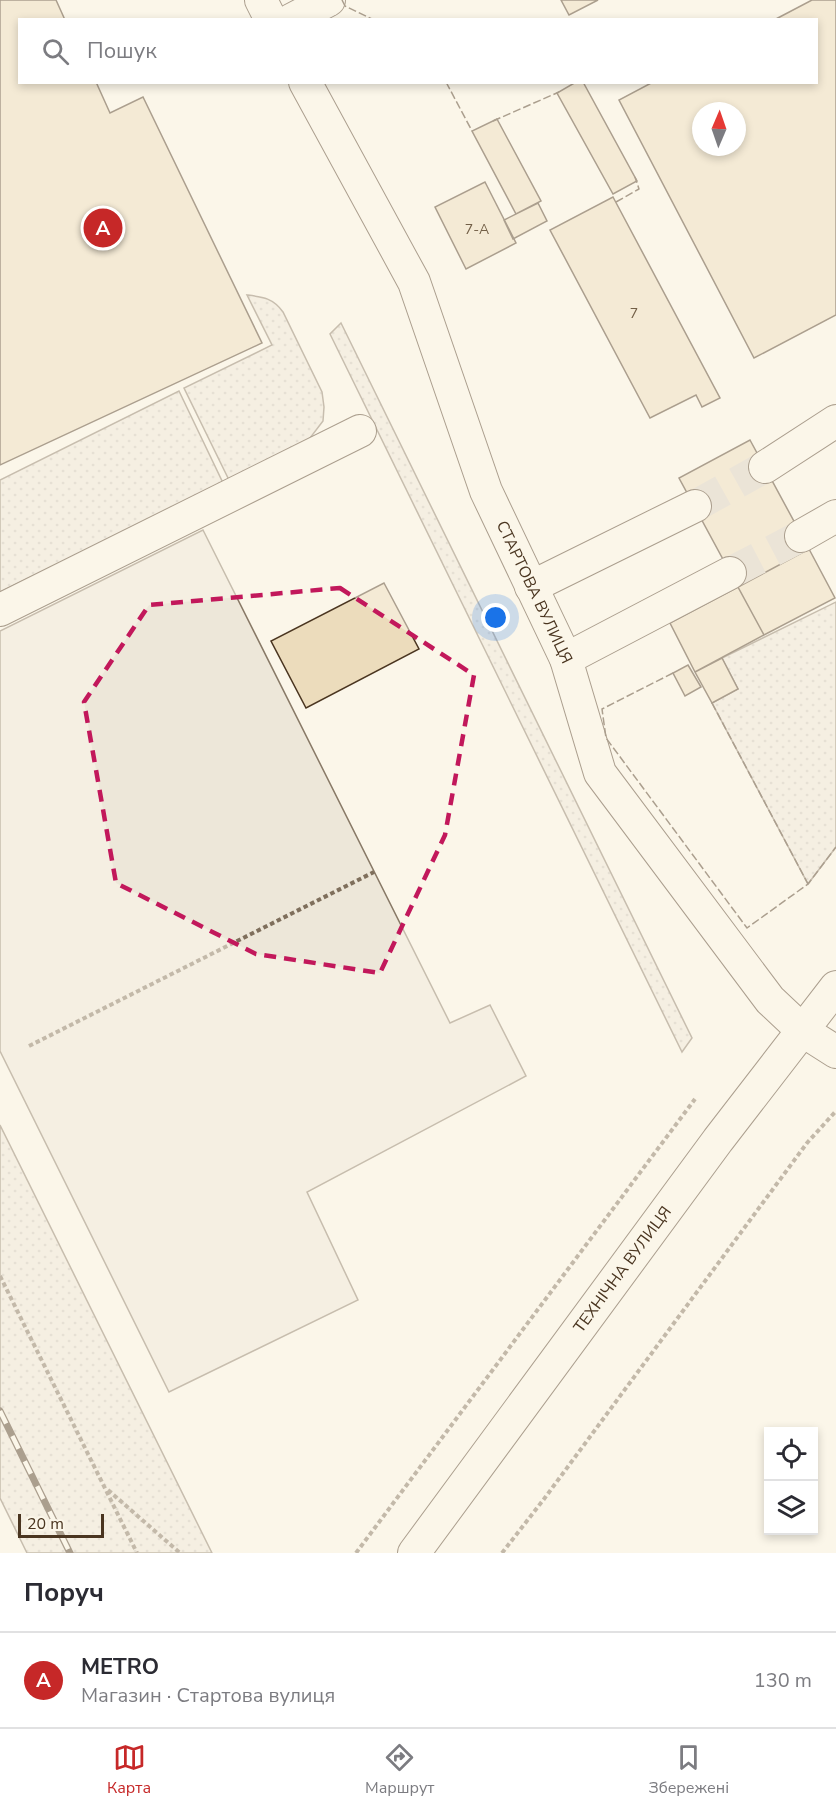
<!DOCTYPE html>
<html lang="uk">
<head>
<meta charset="utf-8">
<style>
	body { margin:0; font-family:"Nunito Sans",sans-serif; background:#f7f7f7; color:#2b2b33 }
	.controls { position:absolute; right:18px; bottom:18px; display:grid; overflow:hidden; border-radius:0px; box-shadow:0 3px 9px #0003 }
	.controls button { width:54px; height:54px; display:grid; place-items:center; padding:0; border:0; border-bottom:2px solid #e1e1e2; background:#fff; color:#2b2b33; font:30px sans-serif }
	.compass { position:absolute; left:692px; top:102px; width:54px; height:54px; border-radius:50%; background:#fff; box-shadow:0 3px 9px #0003; rotate:2deg }
	.scale { position:absolute; left:18px; bottom:15px; width:86px; box-sizing:border-box; padding-left:6px; border:3px solid #4a3520; border-top:0; font-size:16px; line-height:21px; white-space:nowrap; color:#4a3520; -webkit-text-stroke:4px #fbf6e9; paint-order:stroke }
	.you { position:absolute; left:496px; top:618px; width:21px; height:21px; margin:-15px; border:4px solid #fff; border-radius:50%; background:#1a73e8; box-shadow:0 0 0 9px #1a73e833 }
	.badge { display:grid; place-items:center; width:39px; height:39px; border-radius:50%; background:#c62828; color:#fff; font-size:20px; font-weight:700 }
	.pin { position:absolute; translate:-50% -50%; border:3px solid #fff; box-shadow:0 2px 6px #0006 }
	.list { margin:0; padding:0; list-style:none }
	h2 { display:flex; justify-content:space-between; align-items:center; height:78px; margin:0; padding:0 24px; font-size:26px }
	h2 small { font-size:20px; font-weight:400; color:#7c7c81 }
	.list li { display:grid; grid-template-columns:39px 1fr auto; gap:18px; align-items:center; box-sizing:border-box; height:96px; padding:0 24px; border-top:2px solid #e1e1e2 }
	.list b { display:block; font-size:22px; white-space:nowrap }
	.list p { margin:0; font-size:20px; white-space:nowrap; color:#7c7c81 }
	.list em { font-size:20px; font-style:normal; color:#7c7c81 }
	.icon { flex:none; width:33px; height:33px; fill:none; stroke:currentColor; stroke-width:2; stroke-linecap:round; stroke-linejoin:round }
	.map { position:relative; flex:none; width:836px; height:1553px; overflow:hidden }
	.search { position:absolute; background:#fff; box-shadow:0 3px 9px #0003; left:18px; right:18px; top:18px; height:66px; display:flex; align-items:center; gap:15px; box-sizing:border-box; padding:0 21px; border-radius:0px; color:#7c7c81; font-size:22px }
	.sheet { height:174px; background:#fff }
	nav { display:flex; justify-content:space-around; align-items:center; box-sizing:border-box; height:84px; border-top:2px solid #e1e1e2; background:#fff; font-size:16px; color:#7c7c81 }
	nav a { display:grid; justify-items:center; gap:3px }
	nav .on { color:#c62828 }
	.map>svg:first-child { display:block }
	.grass { fill:url(#grass-dots); stroke:#887966; stroke-width:1.5 }
	.parking { fill:#ede7d9; stroke:#887966; stroke-width:1.5 }
	.building { fill:#ecdcbc; stroke:#4a3520; stroke-width:1.5; fill-rule:evenodd }
	.lines { fill:none; stroke-linecap:round; stroke-linejoin:round }
	.minor-tunnel { stroke:#d8cfc1; stroke-width:32; stroke-dasharray:32 16; stroke-linecap:butt }
	.minor-casing { stroke:#4a3520; stroke-width:34 }
	.path { stroke:#7f6f5c; stroke-width:4; stroke-dasharray:4.5 3; stroke-linecap:butt }
	.minor { stroke:#fbf6e9; stroke-width:32 }
	.rail-casing { stroke:#4a3520; stroke-width:7 }
	.rail { stroke:#fbf6e9; stroke-width:4.5; stroke-dasharray:14; stroke-linecap:butt }
	.fence { stroke:#4a3520; stroke-width:1.5; stroke-dasharray:8 3; stroke-linecap:butt }
	.marked { fill:none; stroke:#c2185b; stroke-width:4.5; stroke-dasharray:12 8; stroke-linejoin:round }
	.labels { text-anchor:middle; dominant-baseline:central; stroke-width:4.5; stroke-linejoin:round; paint-order:stroke }
	.number-label { font-size:14px; fill:#725f47 }
	.street-label { font-size:16px; fill:#4a3520; stroke:#fbf6e9 }
</style>
</head>
<body>
<div class="map">
<svg width="836" height="1553" viewBox="0 0 836 1553">
	<defs>
		<pattern id="grass-dots" width="8" height="8" patternUnits="userSpaceOnUse" patternTransform="scale(1.5)"><rect width="8" height="8" fill="#ede6d9"/><path d="M2 2h.1M6 6h.1" fill="none" stroke="#cdc6ba" stroke-width="1.8" stroke-linecap="round"/></pattern>
	</defs>
	<rect width="100%" height="100%" fill="#fbf6e9"/>
	<!-- grass -->
	<path class="grass" d="M247,295C263,297 273,298 283,312L322,392L324,407L323,421L307,442L229,480L184,388L272,345Z
		M341,323L692,1038L682,1052L330,334Z
		M179,391L223,483L0,592V480Z
		M836,602V847L808,884L712,703L738,689L722,658Z
		M0,1125L212,1553H27L0,1498Z"/>
	<!-- parking -->
	<path class="parking" d="M203,530L450,1023L490,1005L526,1076L307,1192L358,1300L169,1392L0,1051V631Z"/>
	<!-- building -->
	<path class="building" d="M0,0H56L65,20H20V82H96L110,113L143,97L262,343L0,465Z
		M561,0H598L569,15Z
		M812,0H836V315L754,358L619,100L653,82H816V20H774ZM701,111H737V147H701Z
		M576,82H583L637,181L613,194L557,93Z
		M497,119L541,201L516,214L472,131Z
		M485,182L516,243L466,269L435,207Z
		M613,197L720,398L702,407L696,395L650,418L550,230Z
		M538,203L547,221L513,239L504,220Z
		M750,440L809,549L738,587L679,478Z
		M809,549L835,598L764,635L738,587Z
		M384,583L419,649L306,708L271,641Z
		M738,587L764,635L695,672L670,623Z
		M722,658L738,689L712,703L695,672Z
		M688,665L701,687L685,696L673,673Z"/>
	<g class="lines">
		<!-- minor-tunnel -->
		<path class="minor-tunnel" d="M695,506L765,467
			M730,573L801,536"/>
		<defs>
			<g id="minor">
				<path d="M261,0L271,20"/>
				<path d="M291,20L329,0"/>
				<path id="s1" d="M305,82L414,282L486,491L566,659L600,773L770,1000L803,1031L836,1052"/>
				<path d="M765,467L836,421"/>
				<path d="M801,536L836,516"/>
				<path d="M531,587L695,506"/>
				<path d="M0,610L360,431"/>
				<path d="M566,659L730,573"/>
				<path id="s2" d="M414,1553L718,1140L836,987"/>
			</g>
		</defs>
		<!-- minor casing -->
		<use href="#minor" class="minor-casing"/>
		<!-- path -->
		<path class="path" d="M29,1046L374,872
			M0,1276L137,1553
			M108,1490L180,1553
			M356,1553L695,1099
			M502,1553L544,1499L807,1143L836,1111"/>
		<!-- minor -->
		<use href="#minor" class="minor"/>
		<defs>
			<path id="rail" d="M0,1411L70,1553"/>
		</defs>
		<!-- rail casing -->
		<use href="#rail" class="rail-casing"/>
		<!-- rail -->
		<use href="#rail" class="rail"/>
		<!-- fence -->
		<path class="fence" d="M342,0L345,6L374,20
			M446,82L472,131
			M493,121L559,92
			M616,202L639,189L635,177
			M673,673L602,709L606,738L747,928L808,884L836,847
			M712,703L808,884"/>
	</g>
	<!-- marked area -->
	<path d="M0 0H836V1553H0ZM340,588L474,675L445,835L380,973L256,954L116,883L84,702L149,605Z" fill="#fbf6e9" fill-opacity=".55" fill-rule="evenodd"/>
	<path class="marked" d="M340,588L474,675L445,835L380,973L256,954L116,883L84,702L149,605Z"/>
	<g class="labels">
		<!-- number labels -->
		<g class="number-label">
			<text x="477" y="229">7-А</text>
			<text x="634" y="313">7</text>
		</g>
		<!-- street labels -->
		<g class="street-label">
			<text stroke="none"><textPath href="#s1" startOffset="561">СТАРТОВА ВУЛИЦЯ</textPath></text>
			<text stroke="none"><textPath href="#s2" startOffset="352">ТЕХНІЧНА ВУЛИЦЯ</textPath></text>
		</g>
	</g>
</svg>
<div class="controls">
<button><svg class="icon" aria-label="locate" viewBox="0 0 24 24"><circle cx="12" cy="12" r="6"/><path d="M12 2v4M12 18v4M2 12h4M18 12h4"/></svg></button>
<button><svg class="icon" aria-label="layers" viewBox="0 0 24 24"><path d="M12 4l9 5-9 5-9-5zM3 14l9 5 9-5"/></svg></button>
</div>
<svg class="compass" viewBox="-18 -18 36 36"><path d="M0-13l5 13h-10z" fill="#e53935"/><path d="M0 13l5-13h-10z" fill="#7c7c81"/></svg>
<div class="scale">20 m</div>
<div class="you"></div>
<div class="pin badge" style="left:103px;top:228px">A</div>
<div class="search"><svg class="icon" aria-label="search" viewBox="0 0 24 24"><circle cx="10" cy="10" r="6"/><path d="M15 15l6 6"/></svg>Пошук</div>
</div>
<section class="sheet">
<h2>Поруч<small></small></h2>
<ul class="list">
<li><span class="badge">A</span><div><b>METRO</b><p>Магазин · Стартова вулиця</p></div><em>130 m</em></li>
</ul>
</section>
<nav>
<a class="on"><svg class="icon" aria-label="map" viewBox="0 0 24 24"><path d="M3 6l6-2 6 2 6-2v14l-6 2-6-2-6 2zM9 4v14M15 6v14"/></svg>Карта</a>
<a><svg class="icon" aria-label="directions" viewBox="0 0 24 24"><path d="M12 3l9 9-9 9-9-9zM9 14v-3h6M13 9l2 2-2 2"/></svg>Маршрут</a>
<a><svg class="icon" aria-label="saved" viewBox="0 0 24 24"><path d="M7 4h10v16l-5-4-5 4z"/></svg>Збережені</a>
</nav>
</body>
</html>
